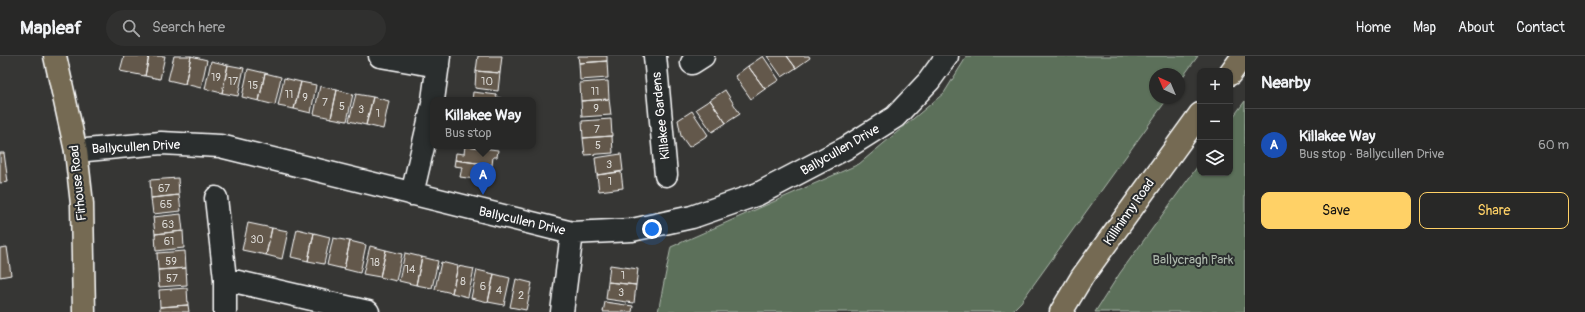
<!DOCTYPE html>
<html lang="en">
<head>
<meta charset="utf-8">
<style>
	body { margin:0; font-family:Pangolin,sans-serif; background:#30302f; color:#f1f3f6 }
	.controls { position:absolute; right:12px; top:12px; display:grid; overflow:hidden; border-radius:8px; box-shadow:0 1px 3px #0004 }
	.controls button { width:36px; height:36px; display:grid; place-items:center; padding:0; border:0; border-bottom:1px solid #444; background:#282827; color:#f1f3f6; font:20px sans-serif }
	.compass { position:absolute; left:1149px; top:12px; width:36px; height:36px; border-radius:50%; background:#282827; box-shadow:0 1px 3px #0004; rotate:316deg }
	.you { position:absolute; left:652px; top:173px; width:14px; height:14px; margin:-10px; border:3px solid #fff; border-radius:50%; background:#1a73e8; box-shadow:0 0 0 6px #1a73e833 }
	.badge { display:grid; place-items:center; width:26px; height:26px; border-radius:50%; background:#ffd166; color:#fff; font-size:13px; font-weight:700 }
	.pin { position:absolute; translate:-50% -33px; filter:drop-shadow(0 1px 2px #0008) }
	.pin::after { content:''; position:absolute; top:21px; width:14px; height:12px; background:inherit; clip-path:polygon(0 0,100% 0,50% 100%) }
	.popup { position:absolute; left:430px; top:41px; width:106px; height:52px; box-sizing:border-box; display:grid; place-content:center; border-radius:8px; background:#282827; filter:drop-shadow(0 1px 3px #0005); font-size:13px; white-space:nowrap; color:#a5a6a7 }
	.popup b { font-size:15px; color:#f1f3f6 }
	.popup::after { content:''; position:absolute; left:50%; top:100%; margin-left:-8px; border:8px solid transparent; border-top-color:#282827 }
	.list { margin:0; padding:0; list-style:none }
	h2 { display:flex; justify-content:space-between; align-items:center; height:52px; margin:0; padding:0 16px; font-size:17px }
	h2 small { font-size:13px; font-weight:400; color:#a5a6a7 }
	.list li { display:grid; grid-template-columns:26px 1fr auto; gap:12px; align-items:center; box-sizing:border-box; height:72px; padding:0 16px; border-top:1px solid #444 }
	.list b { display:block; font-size:15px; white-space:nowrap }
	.list p { margin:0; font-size:13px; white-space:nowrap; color:#a5a6a7 }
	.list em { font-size:13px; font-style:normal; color:#a5a6a7 }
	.actions { display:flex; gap:8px; padding:12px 16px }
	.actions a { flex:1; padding:9px 0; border:1px solid #ffd166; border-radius:8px; text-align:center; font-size:14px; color:#ffd166 }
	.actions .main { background:#ffd166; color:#111 }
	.icon { flex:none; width:22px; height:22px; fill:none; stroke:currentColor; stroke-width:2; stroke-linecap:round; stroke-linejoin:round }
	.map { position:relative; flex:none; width:1245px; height:256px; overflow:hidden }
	header { display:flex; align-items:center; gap:24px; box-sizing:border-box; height:56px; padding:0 20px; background:#282827; border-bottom:1px solid #444 }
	header strong { font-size:19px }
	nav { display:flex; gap:22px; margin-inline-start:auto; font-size:14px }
	.search { width:280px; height:36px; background:#30302f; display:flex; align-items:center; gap:10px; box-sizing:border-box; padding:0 14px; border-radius:22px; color:#a5a6a7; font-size:15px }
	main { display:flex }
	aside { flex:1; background:#282827 }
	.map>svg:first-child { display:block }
	.green { fill:#5b705a; stroke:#adb8ac }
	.building { fill:#64594b; stroke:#fff }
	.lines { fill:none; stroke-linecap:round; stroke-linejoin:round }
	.minor-casing { stroke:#fff; stroke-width:25 }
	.major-casing { stroke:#fff; stroke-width:25 }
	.minor { stroke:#2a2d2e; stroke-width:22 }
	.major { stroke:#746b52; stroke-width:22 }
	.labels { text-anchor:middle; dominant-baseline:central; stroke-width:4; stroke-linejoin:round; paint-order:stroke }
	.number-label { font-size:11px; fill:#d8d6d2 }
	.street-label { font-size:13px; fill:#fff; stroke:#2a2d2e }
	.park-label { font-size:13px; fill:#adb8ac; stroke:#2a2d2e }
</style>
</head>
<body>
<header>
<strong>Mapleaf</strong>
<div class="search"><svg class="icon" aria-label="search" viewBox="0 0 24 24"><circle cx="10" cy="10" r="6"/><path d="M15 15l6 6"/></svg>Search here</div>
<nav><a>Home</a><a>Map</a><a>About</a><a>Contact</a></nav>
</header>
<main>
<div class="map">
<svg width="1245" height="256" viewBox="0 0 1245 256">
	<rect width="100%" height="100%" fill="#363634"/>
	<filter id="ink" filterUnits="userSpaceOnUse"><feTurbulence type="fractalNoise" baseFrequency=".025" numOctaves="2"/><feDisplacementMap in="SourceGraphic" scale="8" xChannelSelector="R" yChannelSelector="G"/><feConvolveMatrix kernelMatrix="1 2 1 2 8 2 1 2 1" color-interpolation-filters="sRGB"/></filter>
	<g filter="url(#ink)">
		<!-- green -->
		<path class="green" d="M967,0H1198L1179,26V18H1155V42H1168L1021,246L1011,256H658L671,191L859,108L944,37Z
			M1245,45V256H1095L1120,217L1200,107V117H1230V65Z"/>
		<!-- building -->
		<path class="building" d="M124,0H149L145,20L120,15Z
			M149,0H165L160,23L145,20Z
			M174,0H191L185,28L168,24Z
			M191,0L207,4L201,32L185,28Z
			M478,0H502L500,17L476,15Z
			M578,0H607V5L579,7Z
			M763,0L779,24L765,33L748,10Z
			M767,0H787L796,12L782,21Z
			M787,0H809L810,2L796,12Z
			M211,5L228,9L222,37L205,33Z
			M607,5L608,22L580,24L579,7Z
			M228,9L244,12L238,40L222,37Z
			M748,10L765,33L751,43L735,20Z
			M248,13L265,17L259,45L242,41Z
			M476,15L500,17L498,35L475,32Z
			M265,17L281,21L275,49L259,45Z
			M284,22L301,26L294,53L278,50Z
			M608,25L609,43L581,45L580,27Z
			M301,26L316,29L311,57L294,53Z
			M320,30L337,34L331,62L314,58Z
			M337,34L353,38L347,65L331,62Z
			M725,34L740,58L726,67L710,44Z
			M473,36L497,39L496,41L508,44H472Z
			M356,38L373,41L366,69L349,65Z
			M373,41L389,45L383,73L366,69Z
			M609,43L611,59L582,61L581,45Z
			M710,44L726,67L712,76L696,53Z
			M692,55L708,79L689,91L681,80L678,64Z
			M611,63L612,80L583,82L582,65Z
			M612,80L613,97L585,99L583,82Z
			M465,90L498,94L497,101H493L492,109L455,104L456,97L464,98Z
			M0,97H4L8,126L0,127Z
			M621,98L623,115L597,119L595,102Z
			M455,104L492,109L490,125L460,121L462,111L454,110Z
			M621,116L623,132L599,135L597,119Z
			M178,122L179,139L151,142L150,124Z
			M179,139L181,155L153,158L151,142Z
			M181,158L183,175L155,178L153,161Z
			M248,167L272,172L266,199L242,194Z
			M272,172L288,175L282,203L266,199Z
			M297,173L314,177L308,205L291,201Z
			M183,175L184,192L156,195L155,178Z
			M314,177L330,181L324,208L308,205Z
			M333,182L350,185L344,213L327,209Z
			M350,185L366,189L360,217L344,213Z
			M370,190L386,194L380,221L363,218Z
			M7,191L11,219L0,221V192Z
			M386,194L402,198L396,225L380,221Z
			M185,195L186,212L158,214L157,197Z
			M405,197L422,201L416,229L399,225Z
			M422,201L438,205L432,232L416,229Z
			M441,206L458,210L452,237L435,233Z
			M610,209L638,213L636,229L608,226Z
			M458,210L474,213L468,241L452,237Z
			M186,212L187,229L159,231L158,214Z
			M477,214L494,218L488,246L471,242Z
			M494,218L510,222L504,249L488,246Z
			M516,223L532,227L526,254L510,251Z
			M608,226L636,229L634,247L606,243Z
			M187,232L188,249L160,251L159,234Z
			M605,246L633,250L632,256H603Z
			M188,249L189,256H160V251Z"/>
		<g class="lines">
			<defs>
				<path id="minor" d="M380,0L438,10
					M655,0L666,119
					M692,7L703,0
					M433,44L439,0
					M76,95L161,87L220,90L572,177L632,174L692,161L758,138L846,92L895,61L929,25L947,0
					M412,138L433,48
					M216,142L225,223V256
					M225,223L368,256
					M562,256L572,177"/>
				<path id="major" d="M55,0L76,95L82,148L84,256
					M1230,18L1243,0
					M1061,256L1082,221L1200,58"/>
			</defs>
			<!-- minor casing -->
			<use href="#minor" class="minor-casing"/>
			<!-- major casing -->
			<use href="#major" class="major-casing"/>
			<!-- minor -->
			<use href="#minor" class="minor"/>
			<!-- major -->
			<use href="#major" class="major"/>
		</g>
	</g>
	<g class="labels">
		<!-- number labels -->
		<g class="number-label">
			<text x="216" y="21">19</text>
			<text x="233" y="25">17</text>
			<text x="487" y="25">10</text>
			<text x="253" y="29">15</text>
			<text x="595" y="35">11</text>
			<text x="289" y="38">11</text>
			<text x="305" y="41">9</text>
			<text x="325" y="46">7</text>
			<text x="342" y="50">5</text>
			<text x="596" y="52">9</text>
			<text x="361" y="53">3</text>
			<text x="378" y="57">1</text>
			<text x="597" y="73">7</text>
			<text x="598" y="89">5</text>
			<text x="609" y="108">3</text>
			<text x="610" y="125">1</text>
			<text x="164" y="132">67</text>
			<text x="166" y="148">65</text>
			<text x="168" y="168">63</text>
			<text x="257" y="183">30</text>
			<text x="169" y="185">61</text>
			<text x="171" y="205">59</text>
			<text x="375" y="206">18</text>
			<text x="410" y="213">14</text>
			<text x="623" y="219">1</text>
			<text x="172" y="222">57</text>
			<text x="463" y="225">8</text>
			<text x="483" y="230">6</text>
			<text x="499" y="234">4</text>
			<text x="621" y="236">3</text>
			<text x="521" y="239">2</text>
		</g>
		<!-- street labels -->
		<g class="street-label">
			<text transform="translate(661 60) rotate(-96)">Killakee Gardens</text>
			<text transform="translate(136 91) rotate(-3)">Ballycullen Drive</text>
			<text transform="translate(840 94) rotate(-30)">Ballycullen Drive</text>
			<text transform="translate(78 127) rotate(-96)">Firhouse Road</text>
			<text transform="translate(1129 156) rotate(-55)">Killininny Road</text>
			<text transform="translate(522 165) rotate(13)">Ballycullen Drive</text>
		</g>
		<!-- park labels -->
		<g class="park-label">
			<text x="1193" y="204">Ballycragh Park</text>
		</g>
	</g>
</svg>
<div class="controls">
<button>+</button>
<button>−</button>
<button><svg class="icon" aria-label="layers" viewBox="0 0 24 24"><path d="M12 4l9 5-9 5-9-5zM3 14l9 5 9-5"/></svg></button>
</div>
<svg class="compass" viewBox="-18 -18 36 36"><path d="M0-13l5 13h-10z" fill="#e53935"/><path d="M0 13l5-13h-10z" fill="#a5a6a7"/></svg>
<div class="you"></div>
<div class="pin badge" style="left:483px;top:139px;background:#1a4fb4">A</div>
<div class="popup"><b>Killakee Way</b>Bus stop</div>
</div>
<aside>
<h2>Nearby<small></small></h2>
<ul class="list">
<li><span class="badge" style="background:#1a4fb4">A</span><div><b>Killakee Way</b><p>Bus stop · Ballycullen Drive</p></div><em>60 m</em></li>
</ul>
<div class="actions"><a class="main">Save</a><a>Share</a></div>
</aside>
</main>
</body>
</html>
